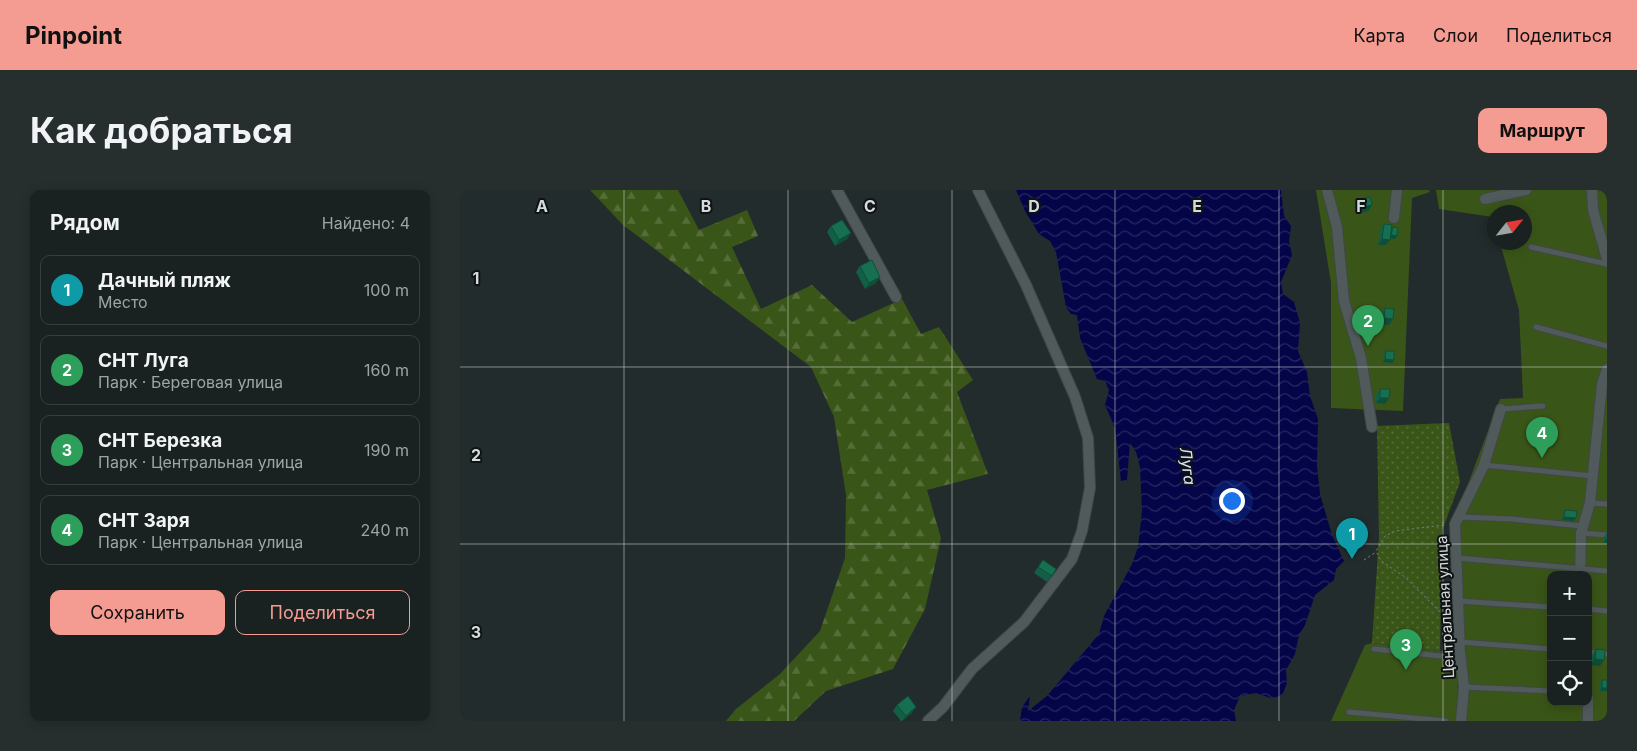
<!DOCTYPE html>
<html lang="ru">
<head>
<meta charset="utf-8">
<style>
	body { margin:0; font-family:Inter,sans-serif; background:#272e2e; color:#f1f3f6 }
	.controls { position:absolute; right:15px; bottom:15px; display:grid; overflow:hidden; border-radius:10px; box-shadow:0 2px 12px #0003 }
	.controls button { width:45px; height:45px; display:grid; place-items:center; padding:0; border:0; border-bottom:1px solid #383e3f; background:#1a2121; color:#f1f3f6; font:25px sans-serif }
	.compass { position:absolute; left:1027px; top:15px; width:45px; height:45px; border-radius:50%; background:#1a2121; box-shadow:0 2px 12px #0003; rotate:59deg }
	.you { position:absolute; left:771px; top:310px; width:18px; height:18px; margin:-12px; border:4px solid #fff; border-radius:50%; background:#1a73e8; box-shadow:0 0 0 8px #1a73e833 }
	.badge { display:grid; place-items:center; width:32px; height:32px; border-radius:50%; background:#f59c92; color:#fff; font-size:16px; font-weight:700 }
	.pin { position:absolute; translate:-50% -41px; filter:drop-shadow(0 1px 2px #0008) }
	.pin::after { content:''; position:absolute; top:26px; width:18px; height:15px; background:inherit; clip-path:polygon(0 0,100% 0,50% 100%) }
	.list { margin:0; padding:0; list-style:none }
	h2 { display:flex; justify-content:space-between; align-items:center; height:65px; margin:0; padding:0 20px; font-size:21px }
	h2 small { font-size:16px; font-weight:400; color:#9fa3a5 }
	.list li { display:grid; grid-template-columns:32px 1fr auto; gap:15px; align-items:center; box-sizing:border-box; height:70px; margin:0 10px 10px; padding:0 10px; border:1px solid #383e3f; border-radius:10px }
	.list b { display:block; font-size:19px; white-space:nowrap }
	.list p { margin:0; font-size:16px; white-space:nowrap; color:#9fa3a5 }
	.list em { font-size:16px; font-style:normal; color:#9fa3a5 }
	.actions { display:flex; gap:10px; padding:15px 20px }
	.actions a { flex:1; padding:11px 0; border:1px solid #f59c92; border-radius:10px; text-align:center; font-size:18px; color:#f59c92 }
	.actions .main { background:#f59c92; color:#111 }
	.icon { flex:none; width:28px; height:28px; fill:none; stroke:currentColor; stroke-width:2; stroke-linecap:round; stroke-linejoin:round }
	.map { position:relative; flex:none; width:1147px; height:531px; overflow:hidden; border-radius:10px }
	header { display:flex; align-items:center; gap:30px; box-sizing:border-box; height:70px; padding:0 25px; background:#f59c92; color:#111 }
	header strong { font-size:24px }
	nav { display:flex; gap:28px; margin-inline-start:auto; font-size:18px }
	.intro { display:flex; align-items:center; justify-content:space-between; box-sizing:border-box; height:120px; padding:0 30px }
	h1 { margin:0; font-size:35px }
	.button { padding:12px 22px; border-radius:10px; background:#f59c92; color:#111; font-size:18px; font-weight:700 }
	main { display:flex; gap:30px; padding:0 30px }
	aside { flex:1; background:#1a2121; border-radius:10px; box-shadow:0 2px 12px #0003 }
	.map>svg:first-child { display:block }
	.grass { fill:url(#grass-dots) }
	.forest { fill:url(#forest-firs) }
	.garden { fill:#3a5518; fill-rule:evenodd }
	.water { fill:url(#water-waves) }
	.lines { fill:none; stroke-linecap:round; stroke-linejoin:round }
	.service-casing { stroke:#404747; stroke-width:7 }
	.minor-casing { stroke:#404747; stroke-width:12 }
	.path { stroke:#747b7b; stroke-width:1; stroke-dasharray:2.5 2.5; stroke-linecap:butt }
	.service { stroke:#505a5a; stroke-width:5 }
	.minor { stroke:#505a5a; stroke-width:10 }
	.wall { fill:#125f45 }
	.shaded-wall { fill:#0f4e38 }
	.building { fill:#156f50; stroke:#0f4e38 }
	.grid { fill:none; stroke:#d5dada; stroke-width:1; stroke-opacity:0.55 }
	.labels { text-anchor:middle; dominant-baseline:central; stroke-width:4; stroke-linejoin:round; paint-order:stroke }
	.street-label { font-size:15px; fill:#d5dada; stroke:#0f1313 }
	.water-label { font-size:16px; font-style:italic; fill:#d9e1f6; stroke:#0f1313 }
	.grid-label { font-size:16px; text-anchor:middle; font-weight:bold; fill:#d5dada; stroke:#0f1313; stroke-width:4; stroke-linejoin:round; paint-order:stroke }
</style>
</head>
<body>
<header>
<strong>Pinpoint</strong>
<nav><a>Карта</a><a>Слои</a><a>Поделиться</a></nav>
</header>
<div class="intro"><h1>Как добраться</h1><a class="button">Маршрут</a></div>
<main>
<aside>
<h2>Рядом<small>Найдено: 4</small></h2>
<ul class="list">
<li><span class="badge" style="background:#0f9aa8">1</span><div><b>Дачный пляж</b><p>Место</p></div><em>100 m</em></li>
<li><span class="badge" style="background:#2e9e5b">2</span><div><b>СНТ Луга</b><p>Парк · Береговая улица</p></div><em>160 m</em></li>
<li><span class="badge" style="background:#2e9e5b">3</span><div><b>СНТ Березка</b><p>Парк · Центральная улица</p></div><em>190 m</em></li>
<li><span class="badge" style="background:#2e9e5b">4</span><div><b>СНТ Заря</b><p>Парк · Центральная улица</p></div><em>240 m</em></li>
</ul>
<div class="actions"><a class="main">Сохранить</a><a>Поделиться</a></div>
</aside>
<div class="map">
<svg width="1147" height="531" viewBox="0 0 1147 531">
	<defs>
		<pattern id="grass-dots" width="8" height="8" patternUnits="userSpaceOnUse" patternTransform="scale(1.25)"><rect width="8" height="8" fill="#3a5518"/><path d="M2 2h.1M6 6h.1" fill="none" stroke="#566d39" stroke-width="1.8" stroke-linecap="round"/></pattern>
		<pattern id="forest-firs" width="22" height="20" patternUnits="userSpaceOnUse" patternTransform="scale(1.25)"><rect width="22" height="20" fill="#3a5518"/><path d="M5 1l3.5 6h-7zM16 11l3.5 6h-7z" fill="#566d39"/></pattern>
		<pattern id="water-waves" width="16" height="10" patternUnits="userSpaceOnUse" patternTransform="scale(1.25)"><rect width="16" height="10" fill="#040448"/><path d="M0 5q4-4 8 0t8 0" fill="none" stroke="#282862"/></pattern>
	</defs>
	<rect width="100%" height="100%" fill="#232c2c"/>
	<!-- grass -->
	<path class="grass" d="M989,233L1000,292L982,341L980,461L912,453L919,347L917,236Z"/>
	<!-- forest -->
	<path class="forest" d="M130,0H218L239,40L287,20L298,46L272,57L301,119L352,95L392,132L442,109L461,144L479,137L513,190L497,202L528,284L467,300L481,348L465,419L433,479L366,501L334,531H266L276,519L320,484L360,441L385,368L386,305L374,227L351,177L163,35Z"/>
	<!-- garden -->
	<path class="garden" d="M856,0H969L970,2L952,8L943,221L871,218V93Z
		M976,0H1147V530L1145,531H871L905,455L912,453L980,461L996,459L998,499L996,524L1001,499L1000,315L1040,209L1063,208L1059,120L1040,53L1064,52V22H1034V32L1033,27L979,19ZM1091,385H1128V512H1091Z"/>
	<!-- water -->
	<path class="water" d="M556,0H821L824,26L831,36L829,51L832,65L821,92L823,104L834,112L840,133L838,161L847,182L850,206L858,229L857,276L860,304L872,345L884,371L876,379L874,390L855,405L845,435L839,445L835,464L826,480L827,493L822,506L810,508L796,503L780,506L774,520L776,531H560L562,517L570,506L568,521L587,506L639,444L644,426L672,374L678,357L682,321L680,277L676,262L670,253L667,290L661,291L655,238L645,215L649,200L645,191L637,189L620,148L617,125L611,124L606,117L596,62L590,51L579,44L565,21Z"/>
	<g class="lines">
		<defs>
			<path id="service" d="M1071,57L1147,74
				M1076,137L1147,156
				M1041,219L1083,216
				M1024,275L1133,286
				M1130,313L1147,314
				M999,327L1052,329L1122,336
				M1121,343L1147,345
				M997,368L1147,381
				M998,411L1091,417
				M1128,419L1147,421
				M1000,452L1091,459
				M914,459L1000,468
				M1128,462L1147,464
				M1004,497L1091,501
				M889,522L986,531"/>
			<path id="minor" d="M377,0L436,107
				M867,0L877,37L884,111L901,168L912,237
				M1132,0L1133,20L1147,69
				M1025,9L1066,0
				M934,28L937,0
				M1120,385L1121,343L1130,313L1142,194L1147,179
				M468,531L483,517L512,479L564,432L612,369L622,341L630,298L628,248L615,207L566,95L518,0
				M1001,531L1004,497L1000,462L995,334L1024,275L1041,219
				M1128,531V508"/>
		</defs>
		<!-- service casing -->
		<use href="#service" class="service-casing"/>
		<!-- minor casing -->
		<use href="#minor" class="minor-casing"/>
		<!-- path -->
		<path class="path" d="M984,335L935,341L925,346L916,361L921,371L945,387L990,432
			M904,370L916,362"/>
		<!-- service -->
		<use href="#service" class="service"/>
		<!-- minor -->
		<use href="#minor" class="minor"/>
	</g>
	<!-- wall -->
	<path class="wall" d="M898,10L912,15L908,21L897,24L894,16Z
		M924,34L931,39L933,37L937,46L935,49L930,48L926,55H918L920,40Z
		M371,36L391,43L387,49L375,56L367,42Z
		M400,76L416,93L405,99L396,82Z
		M925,118L929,135L920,134L921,124Z
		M926,161L934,170L932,173L923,172L924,164Z
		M920,199L925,214L916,213V204Z
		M1105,320L1114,331L1102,330L1103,323Z
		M1147,342V353H1144V347Z
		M583,370L596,379L587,392L574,383Z
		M1136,459L1140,476L1131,475L1132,465Z
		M1142,490L1147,501H1140V493Z
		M437,515L452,523L442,531H441L433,521Z"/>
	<!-- shaded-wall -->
	<path class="shaded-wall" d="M912,15L908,21L897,24L901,18Z
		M391,43L387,49L375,56L379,50Z
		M931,45L937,46L935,49L929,48Z
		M922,49L930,50L926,55H918Z
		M420,87L416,93L405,99L409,93Z
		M924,128L933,129L929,135L920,134Z
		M925,169L934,170L932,173L923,172Z
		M920,208H929L925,214L916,213Z
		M1104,327L1116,328L1114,331L1102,330Z
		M1147,348V353H1144Z
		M1135,469L1144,470L1140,476L1131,475Z
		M1142,498H1147V501H1140Z
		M456,517L452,523L442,531L446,526Z"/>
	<!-- building -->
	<path class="building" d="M910,7L912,15L901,18L898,10Z
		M382,30L391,43L379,50L371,36Z
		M924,34L932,35L930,50L922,49Z
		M933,37L938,38L937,46L931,45Z
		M412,70L420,87L409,93L400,76Z
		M925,118L934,119L933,129L924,128Z
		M926,161H934V170L925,169Z
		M920,199H930L929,208H920Z
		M1105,320L1117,321L1116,328L1104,327Z
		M583,370L596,379L592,386L578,377Z
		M1136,459L1145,460L1144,470L1135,469Z
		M1142,490H1147V498H1142Z
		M448,506L456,517L446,526L437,515Z"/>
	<!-- grid -->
	<path class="grid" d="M164,0V531M328,0V531M492,0V531M655,0V531M819,0V531M983,0V531M0,177H1147M0,354H1147"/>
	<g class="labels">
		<!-- street labels -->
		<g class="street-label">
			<text transform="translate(985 417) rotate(-93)">Центральная улица</text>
		</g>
		<!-- water labels -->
		<g class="water-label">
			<text transform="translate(728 276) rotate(83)">Луга</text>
		</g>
	</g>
	<g class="grid-label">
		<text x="82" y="22">A</text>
		<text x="246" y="22">B</text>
		<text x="410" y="22">C</text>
		<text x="574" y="22">D</text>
		<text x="737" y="22">E</text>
		<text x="901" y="22">F</text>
		<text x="16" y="94">1</text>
		<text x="16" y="271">2</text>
		<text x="16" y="448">3</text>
	</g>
</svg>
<div class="controls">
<button>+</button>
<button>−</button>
<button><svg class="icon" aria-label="locate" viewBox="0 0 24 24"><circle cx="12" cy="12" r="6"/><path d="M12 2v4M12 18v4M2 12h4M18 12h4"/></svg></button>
</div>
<svg class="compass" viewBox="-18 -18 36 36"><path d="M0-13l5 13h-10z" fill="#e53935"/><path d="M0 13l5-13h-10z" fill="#9fa3a5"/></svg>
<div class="you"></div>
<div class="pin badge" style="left:892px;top:369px;background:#0f9aa8">1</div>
<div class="pin badge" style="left:908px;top:156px;background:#2e9e5b">2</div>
<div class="pin badge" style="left:946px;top:480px;background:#2e9e5b">3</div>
<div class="pin badge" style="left:1082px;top:268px;background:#2e9e5b">4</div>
</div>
</main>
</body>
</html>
